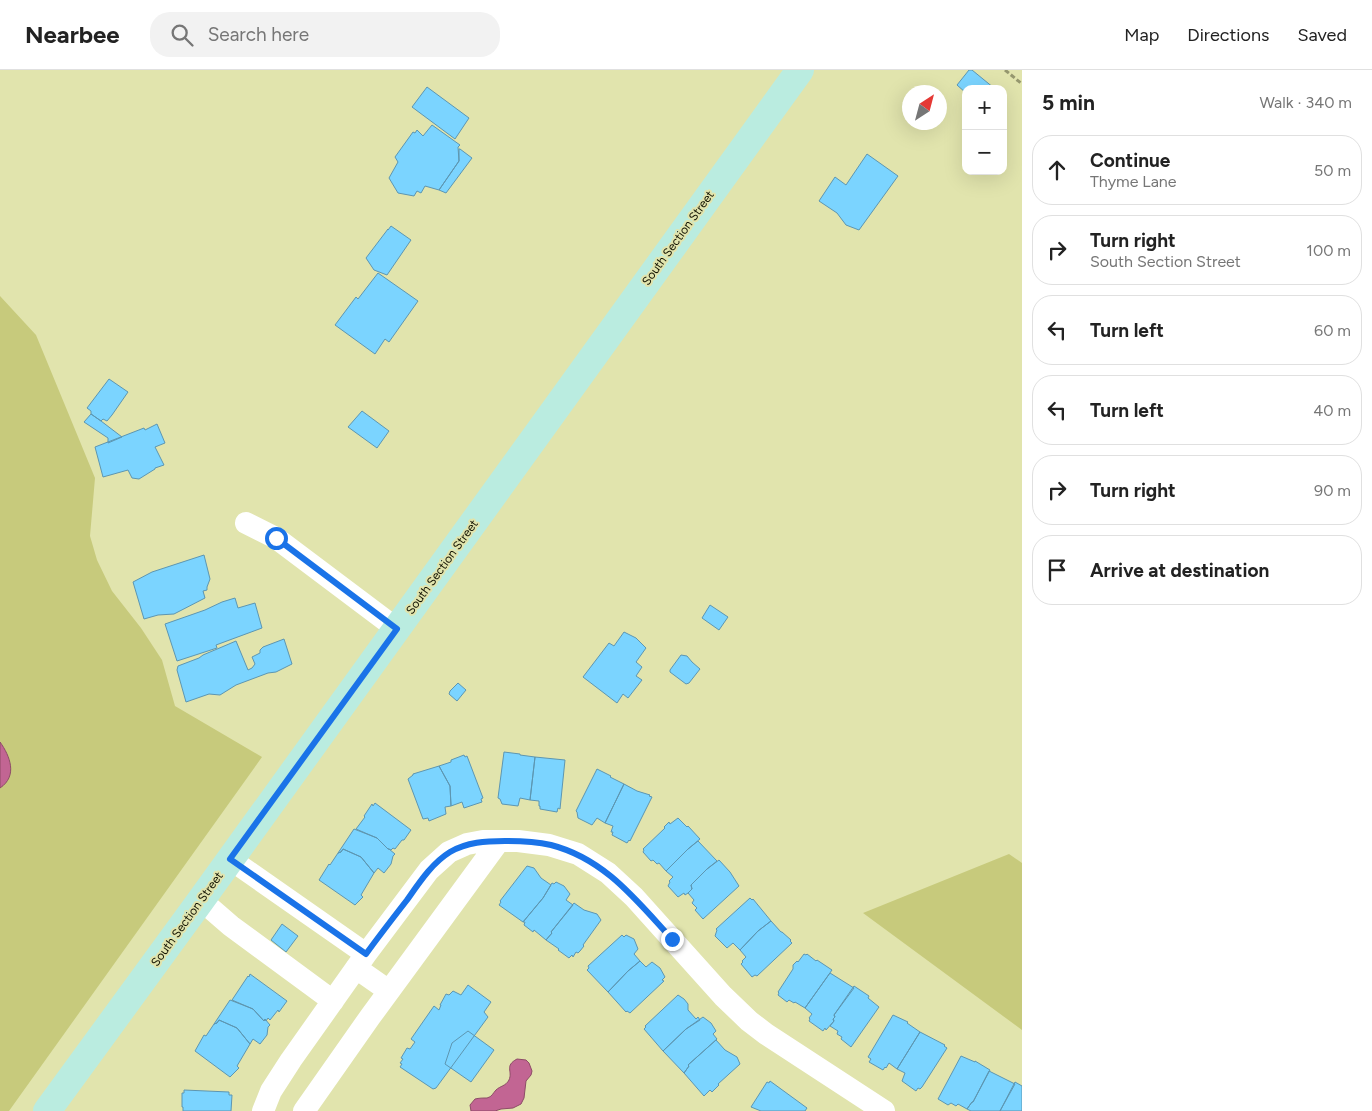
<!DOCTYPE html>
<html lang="en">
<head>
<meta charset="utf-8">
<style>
	body { margin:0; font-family:Figtree,sans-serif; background:#f2f2f2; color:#222 }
	.controls { position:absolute; right:15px; top:15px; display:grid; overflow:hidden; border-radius:10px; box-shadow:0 5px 20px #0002 }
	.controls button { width:45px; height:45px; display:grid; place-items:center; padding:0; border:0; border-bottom:1px solid #e0e0e0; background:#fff; color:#222; font:25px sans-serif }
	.compass { position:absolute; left:902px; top:15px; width:45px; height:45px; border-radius:50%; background:#fff; box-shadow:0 5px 20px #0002; rotate:36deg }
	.stop { position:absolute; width:15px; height:15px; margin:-11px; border:4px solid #1a73e8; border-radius:50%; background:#fff }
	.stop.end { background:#1a73e8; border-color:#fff; box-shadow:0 1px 5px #0008 }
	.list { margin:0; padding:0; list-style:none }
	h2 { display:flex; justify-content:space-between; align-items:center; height:65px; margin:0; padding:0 20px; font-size:21px }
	h2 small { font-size:16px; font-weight:400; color:#767676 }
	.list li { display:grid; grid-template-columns:32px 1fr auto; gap:15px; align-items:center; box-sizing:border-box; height:70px; margin:0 10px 10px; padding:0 10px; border:1px solid #e0e0e0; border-radius:20px }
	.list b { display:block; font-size:19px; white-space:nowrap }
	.list p { margin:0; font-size:16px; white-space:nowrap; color:#767676 }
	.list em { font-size:16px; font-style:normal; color:#767676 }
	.icon { flex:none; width:28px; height:28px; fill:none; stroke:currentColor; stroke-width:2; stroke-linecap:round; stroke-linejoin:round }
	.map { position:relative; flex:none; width:1022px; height:1041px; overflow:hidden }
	header { display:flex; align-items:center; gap:30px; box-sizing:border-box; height:70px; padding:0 25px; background:#fff; border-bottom:1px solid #e0e0e0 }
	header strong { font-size:24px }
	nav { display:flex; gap:28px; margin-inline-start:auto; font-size:18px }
	.search { width:350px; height:45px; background:#f2f2f2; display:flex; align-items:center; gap:12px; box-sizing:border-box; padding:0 18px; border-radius:20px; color:#767676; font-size:19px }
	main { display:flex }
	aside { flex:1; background:#fff }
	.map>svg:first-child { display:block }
	.green { fill:#c7ca7c }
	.water { fill:#c26593; stroke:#8d4c67 }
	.building { fill:#7bd4ff; stroke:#5d96b1 }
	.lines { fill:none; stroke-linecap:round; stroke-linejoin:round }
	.path { stroke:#95976e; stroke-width:3; stroke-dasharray:5 2.5; stroke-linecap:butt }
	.street { stroke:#fff; stroke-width:22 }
	.secondary { stroke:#baece0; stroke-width:28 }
	.route { stroke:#1a73e8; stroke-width:6 }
	.labels { text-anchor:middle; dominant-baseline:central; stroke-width:4; stroke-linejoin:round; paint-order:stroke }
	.street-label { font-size:12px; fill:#121201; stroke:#e1e4ad }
</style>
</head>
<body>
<header>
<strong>Nearbee</strong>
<div class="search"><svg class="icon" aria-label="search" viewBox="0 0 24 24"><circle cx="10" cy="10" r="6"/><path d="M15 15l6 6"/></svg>Search here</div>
<nav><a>Map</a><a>Directions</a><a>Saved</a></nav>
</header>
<main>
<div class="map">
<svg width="1022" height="1041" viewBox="0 0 1022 1041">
	<rect width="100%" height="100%" fill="#e1e4ad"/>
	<!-- green -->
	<path class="green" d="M0,226L36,265L95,408L90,466L97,490L112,521L141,558L162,590L175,636L262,687L9,1041H0Z
		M1009,784L1022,793V960L863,843Z"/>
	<!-- water -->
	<path class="water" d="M0,672C10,686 18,706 0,718Z
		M517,989L526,990L529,993L532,1001L531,1005L526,1011L524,1028L521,1034L513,1038L501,1039L495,1041H471L470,1035L475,1029C479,1028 483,1028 487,1028C492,1027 493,1023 496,1020C500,1016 506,1016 509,1010C513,1001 504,996 517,989Z"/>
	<!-- building -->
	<path class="building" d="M969,0H972L994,18L993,19H966V23L957,15Z
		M427,17L469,48L455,69L412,37Z
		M432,55L460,75L458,77L459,91L439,120L425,116L421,123L417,121L414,126L398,123L389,108L398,92L395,87L413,62L415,63L417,60L423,66Z
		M459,79H460L472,88L446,123L439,120L459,91Z
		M867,84L898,106L859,160L846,155L837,143L819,131L835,107L846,115Z
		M391,156L411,170L387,205L374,200L366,188L388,159V160Z
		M378,203L418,231L389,272L385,269L375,284L335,255L356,227L358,229Z
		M109,309L128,322L112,345L107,351L103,349L101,351L91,344V341L87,338Z
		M362,341L389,361L377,378L348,357Z
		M91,344L101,351L122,367L108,373V368L84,352Z
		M157,354L165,373L155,377L164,395L155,398V399L139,409L132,408L128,400L103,407L95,377L144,358L145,360Z
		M204,485L210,509L207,517V520L203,521L205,528L174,544L158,545L144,549L133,512L152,502Z
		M235,528L238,538L255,533L262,558L216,575L217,578L177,591L165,554L205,540L222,532Z
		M710,535L728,547L719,560L702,548Z
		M624,562L636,568L646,578L636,592L642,597L636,606L642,610L628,628L623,624L617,633L583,607L609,573L614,576Z
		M284,569L292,594L276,602L268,603L236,615L220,625L209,624L186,632L177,600L178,596L199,588L203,585L236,571L248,600L252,598L255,594L252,587L260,583V580L263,577Z
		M681,585L687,586L692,592L700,599L689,613L686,614L670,602V600Z
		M458,613L466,620L457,631L449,624L450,621Z
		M504,682L520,684V685L535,687L530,730L520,728L518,736L502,734L500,729L498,728Z
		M464,685L465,687L467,686L483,728L481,729L482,732L464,738L462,732L451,736L450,716L439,696L451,692V690Z
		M535,687L565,690L560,739L558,738L557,742L540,739V736H539V731L530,730Z
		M439,696L450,716L451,736L445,737L446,744L429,751L428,748L423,749L408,709L413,705V704Z
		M597,699L611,706L610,707L624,714L605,753L597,748L592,755L578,748L577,742L576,741Z
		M624,714L637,721L650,725L649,726L652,727L630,771L629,770L627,773L612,765L613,762H611L613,756L605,753Z
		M375,733L411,760L404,770H402L395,779L393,778L391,780L389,779H388L377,768L356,759L365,747L364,746L372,734L373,736Z
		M678,748L687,757L688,756L700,769L688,779L666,801L659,793L657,794L653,790L651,791L643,782L644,780L643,779L665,758L664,757L669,752L670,754Z
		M354,759L377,768L388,779H389L395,784L393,786L391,794L384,803L378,798L374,803L361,787L343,779L341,782L338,783Z
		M698,771L717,791L707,799L691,815L692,819L688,823L685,825L684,823L678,827L668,816L670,812L669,811L673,807L666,801L688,779Z
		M343,779L361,787L374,803L361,825L363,827L355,835L319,810L329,794L330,795L338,783L341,782Z
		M719,790L730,802L739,816L703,849L695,840L697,838L692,833L694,830L688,823L692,819L691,815L707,799Z
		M527,796L534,798L541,808L551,815L543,828L523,852L499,835L501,832L500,831Z
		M556,812L564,816L570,824L566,830L573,835L551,862L552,863L546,870L534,860L533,862L524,855L525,852H523L543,828L552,813L554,814Z
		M750,828L752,830L753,829L771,851L758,861L740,880L733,873L727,878L715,866L717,860L716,859Z
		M574,833L584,840L597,844L601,850L583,875L584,876L580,881L578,883L576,882L573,887L572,885L569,888L558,880L559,879L546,870L552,863L551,862Z
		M771,851L781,862H782L791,870L790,871L792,873L757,906L755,905L752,907L741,894L743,892L742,891L746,887L740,880L758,861Z
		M282,854L298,866L286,882L271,870Z
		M622,865L624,867L626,865L634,869L638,879L634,884L640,891L628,901L608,922L587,900L589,898L588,896Z
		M804,884L806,885L807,884L816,891L817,890L832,900L805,938L795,932L794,933L789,930L787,932L778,925L779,923L778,922L793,899V895L797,891L798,892Z
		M640,891L646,897L652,892L660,898L665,907L662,910L664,911L630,943L627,941L626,942L608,922L628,901Z
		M830,903L854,918L834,945L835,947L833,949L834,951L826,960L825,958L823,961L809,951L810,949L809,948L812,944L805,938Z
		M250,904L287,931L279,942L278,940L270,950L268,948L266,951L265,949L264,951L253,939L232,930L248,906L249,907Z
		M468,915L491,932L484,942L488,947L436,1018L433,1019L400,997L402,994L400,993L403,989L401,988L407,978L410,979L415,972L411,969L434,936L439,940L441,935H440L446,924L449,925L453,921L461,925Z
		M854,916L869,926L868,928L879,937L851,977L841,969L842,967L837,964L838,961L830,956L834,951L833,949L835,947L834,945Z
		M678,925L684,929L688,934V940L696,949L698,947L700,950L686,959L663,981L644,959L646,957L645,956Z
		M230,930L253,939L264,951L265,949L270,955L268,957L267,965L260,974L253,969L250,974L237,958L219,950L217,953L214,954Z
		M893,945L908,952L907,953L920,962L897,999L889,993L886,998L885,997L883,1000L869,992L871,989L868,987Z
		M703,947L711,953L716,961L713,964L717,969L688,995L689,996L684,1003L663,981L686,959Z
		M219,950L237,958L250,974L237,996L239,998L230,1007L195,981L204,965L206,966L214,954L217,953Z
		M468,961L494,980L471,1012L445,994L452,973Z
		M920,962L945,975L944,976L947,978L922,1017L920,1019L918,1018L916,1021L902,1011L905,1003L897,999Z
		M716,970L725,980L737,987L740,994L718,1014L719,1015L712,1022L710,1020L704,1026L684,1003L689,996L688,995Z
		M961,986L975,992V991L990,1000L973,1032H972L967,1039L958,1034L956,1036L951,1033L948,1035L938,1029Z
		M989,1001L1015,1014L1000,1041H971L967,1039L972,1032H973Z
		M770,1011L807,1038L805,1041H761L751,1037L767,1012L769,1013Z
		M1015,1012L1022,1016V1041H1000Z
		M184,1020L229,1022V1025H232L231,1041H183V1037H182V1023H184Z"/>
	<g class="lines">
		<!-- path -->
		<path class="path" d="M1005,0L1022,14"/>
		<!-- street -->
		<path class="street" d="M246,453L276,468L397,559
			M230,789L366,884
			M201,830L231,856L333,931
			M356,898L389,921
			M263,1041L271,1021L291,990L366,884L429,800L449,782L467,774L483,771H518L549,775L578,784L608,803L634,827L723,926L749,951L766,964L884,1041
			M304,1041L370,947L499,771"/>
		<!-- secondary -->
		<path class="secondary" d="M47,1041L201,830L800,0"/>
	</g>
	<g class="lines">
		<!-- route -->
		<path class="route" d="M276,468L397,559L230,789L366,884C379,866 393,848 407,830C419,813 432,793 450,782C467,772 486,771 505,771C520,771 537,772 551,775C605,789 636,830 672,869"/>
	</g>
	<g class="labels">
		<!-- street labels -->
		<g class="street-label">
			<text transform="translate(678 168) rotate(-54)">South Section Street</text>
			<text transform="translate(442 497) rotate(-54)">South Section Street</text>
			<text transform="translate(187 849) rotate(-54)">South Section Street</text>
		</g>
	</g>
</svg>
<div class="controls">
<button>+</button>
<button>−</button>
</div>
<svg class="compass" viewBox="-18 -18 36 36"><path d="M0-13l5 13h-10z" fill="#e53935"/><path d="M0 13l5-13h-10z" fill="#767676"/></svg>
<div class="stop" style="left:276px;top:468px"></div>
<div class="stop end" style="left:672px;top:869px"></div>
</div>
<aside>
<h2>5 min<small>Walk · 340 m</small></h2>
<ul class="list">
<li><svg class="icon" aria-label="ahead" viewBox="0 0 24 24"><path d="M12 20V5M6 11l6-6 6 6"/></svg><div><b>Continue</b><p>Thyme Lane</p></div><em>50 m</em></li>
<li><svg class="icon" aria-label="right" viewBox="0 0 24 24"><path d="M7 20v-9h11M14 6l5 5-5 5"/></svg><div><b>Turn right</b><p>South Section Street</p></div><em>100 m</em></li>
<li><svg class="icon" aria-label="left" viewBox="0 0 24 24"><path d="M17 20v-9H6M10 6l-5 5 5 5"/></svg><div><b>Turn left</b></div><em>60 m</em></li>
<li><svg class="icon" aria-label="left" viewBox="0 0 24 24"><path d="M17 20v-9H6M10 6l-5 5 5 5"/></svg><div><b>Turn left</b></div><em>40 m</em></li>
<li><svg class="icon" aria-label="right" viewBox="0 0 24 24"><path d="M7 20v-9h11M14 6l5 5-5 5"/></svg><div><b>Turn right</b></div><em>90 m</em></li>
<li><svg class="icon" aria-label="arrive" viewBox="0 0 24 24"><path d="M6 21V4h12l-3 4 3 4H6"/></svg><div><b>Arrive at destination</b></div></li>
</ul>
</aside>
</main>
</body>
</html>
